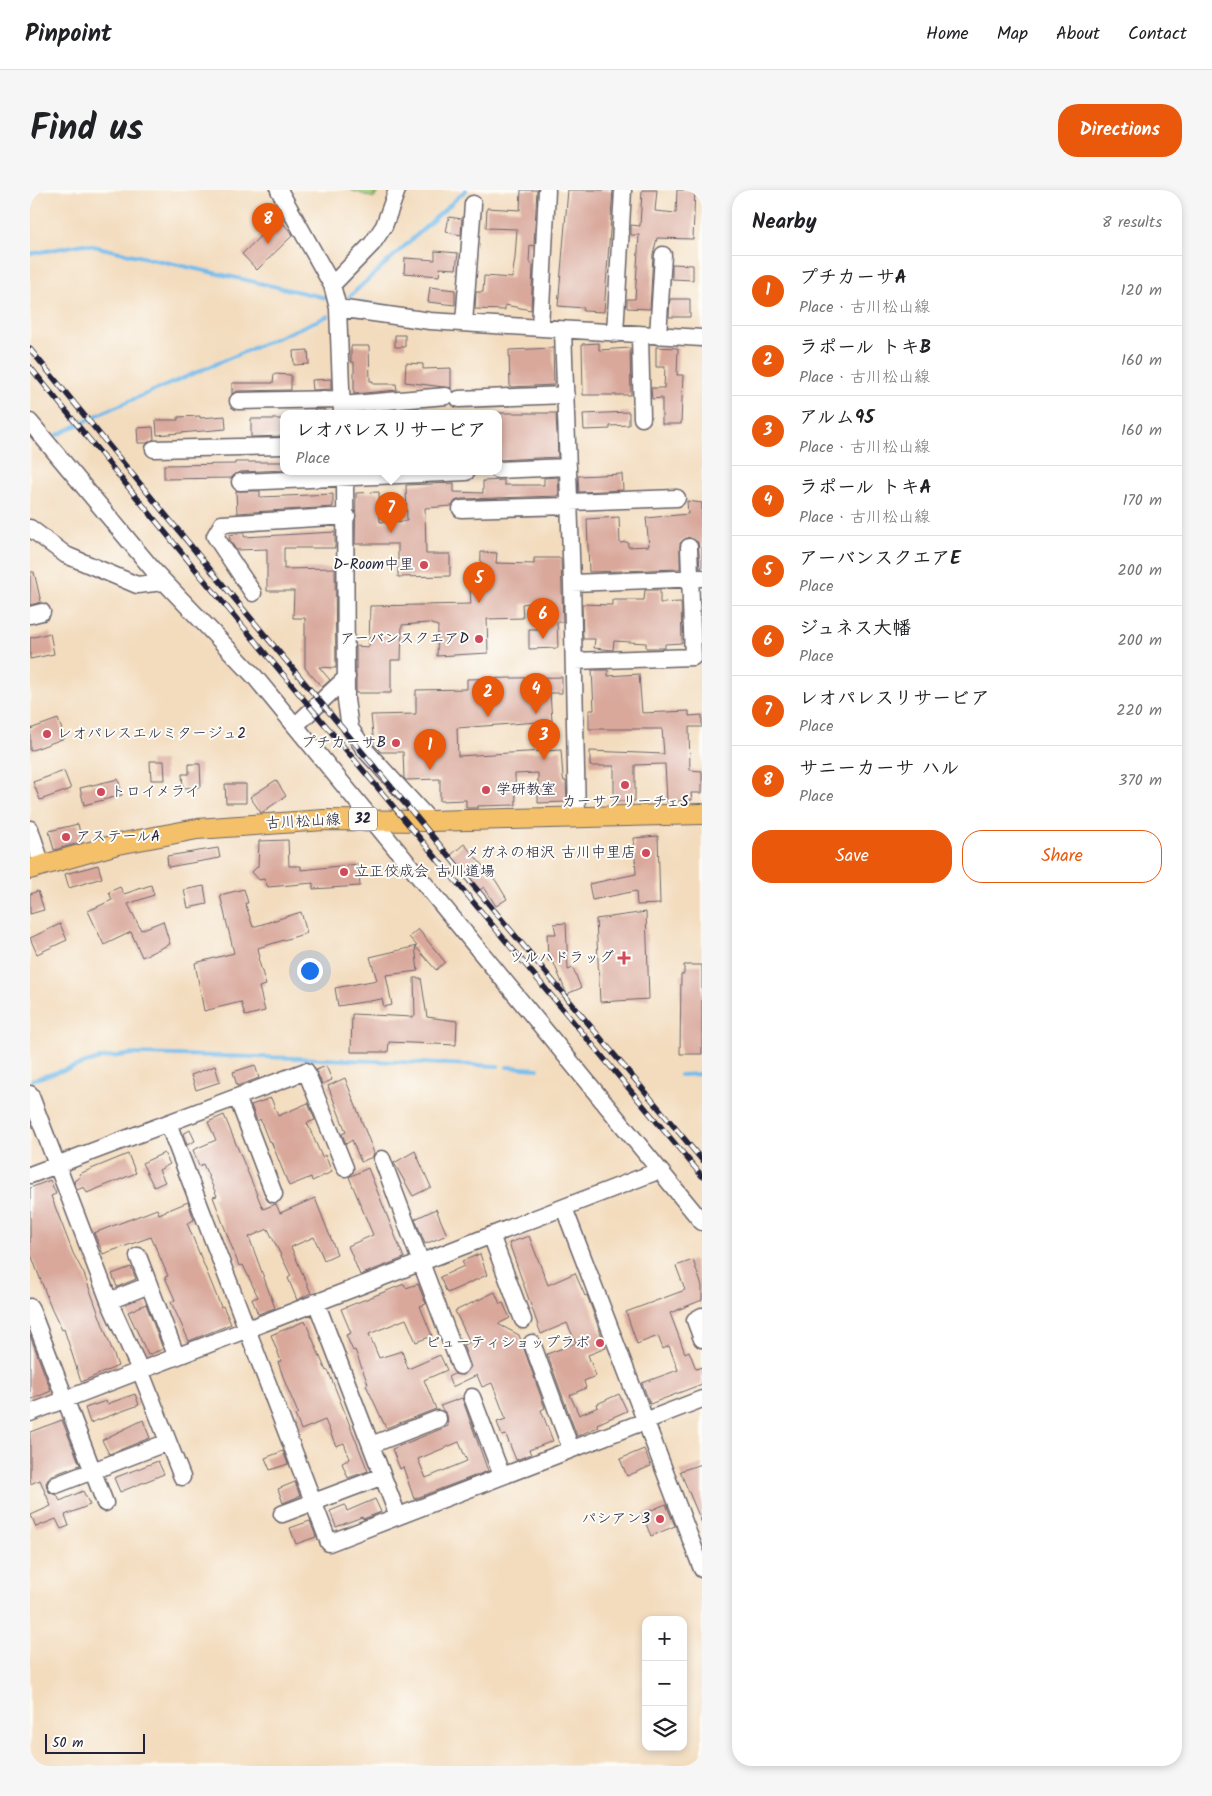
<!DOCTYPE html>
<html lang="en">
<head>
<meta charset="utf-8">
<style>
	body { margin:0; font-family:Kalam,"Klee One",sans-serif; background:#f6f6f6; color:#202124 }
	.controls { position:absolute; right:15px; bottom:15px; display:grid; overflow:hidden; border-radius:10px; box-shadow:0 2px 8px #0003 }
	.controls button { width:45px; height:45px; display:grid; place-items:center; padding:0; border:0; border-bottom:1px solid #e0e0e0; background:#fff; color:#202124; font:25px sans-serif }
	.scale { position:absolute; left:15px; bottom:12px; width:100px; box-sizing:border-box; padding-left:5px; border:2px solid #22223b; border-top:0; font-size:14px; line-height:18px; white-space:nowrap; color:#22223b; -webkit-text-stroke:4px #fdfcf7; paint-order:stroke }
	.you { position:absolute; left:279px; top:780px; width:18px; height:18px; margin:-12px; border:4px solid #fff; border-radius:50%; background:#1a73e8; box-shadow:0 0 0 8px #1a73e833 }
	.badge { display:grid; place-items:center; width:32px; height:32px; border-radius:50%; background:#ea580c; color:#fff; font-size:16px; font-weight:700 }
	.pin { position:absolute; translate:-50% -41px; filter:drop-shadow(0 1px 2px #0008) }
	.pin::after { content:''; position:absolute; top:26px; width:18px; height:15px; background:inherit; clip-path:polygon(0 0,100% 0,50% 100%) }
	.popup { position:absolute; left:250px; top:220px; width:222px; height:65px; box-sizing:border-box; display:grid; place-content:center; border-radius:10px; background:#fff; filter:drop-shadow(0 1px 4px #0005); font-size:16px; white-space:nowrap; color:#757577 }
	.popup b { font-size:19px; color:#202124 }
	.popup::after { content:''; position:absolute; left:50%; top:100%; margin-left:-10px; border:10px solid transparent; border-top-color:#fff }
	.list { margin:0; padding:0; list-style:none }
	h2 { display:flex; justify-content:space-between; align-items:center; height:65px; margin:0; padding:0 20px; font-size:21px }
	h2 small { font-size:16px; font-weight:400; color:#757577 }
	.list li { display:grid; grid-template-columns:32px 1fr auto; gap:15px; align-items:center; box-sizing:border-box; height:70px; padding:0 20px; border-top:1px solid #e0e0e0 }
	.list b { display:block; font-size:19px; white-space:nowrap }
	.list p { margin:0; font-size:16px; white-space:nowrap; color:#757577 }
	.list em { font-size:16px; font-style:normal; color:#757577 }
	.actions { display:flex; gap:10px; padding:15px 20px }
	.actions a { flex:1; padding:11px 0; border:1px solid #ea580c; border-radius:20px; text-align:center; font-size:18px; color:#ea580c }
	.actions .main { background:#ea580c; color:#fff }
	.icon { flex:none; width:28px; height:28px; fill:none; stroke:currentColor; stroke-width:2; stroke-linecap:round; stroke-linejoin:round }
	.map { position:relative; flex:none; width:672px; height:1576px; overflow:hidden; border-radius:20px }
	header { display:flex; align-items:center; gap:30px; box-sizing:border-box; height:70px; padding:0 25px; background:#fff; border-bottom:1px solid #e0e0e0 }
	header strong { font-size:24px }
	nav { display:flex; gap:28px; margin-inline-start:auto; font-size:18px }
	.intro { display:flex; align-items:center; justify-content:space-between; box-sizing:border-box; height:120px; padding:0 30px }
	h1 { margin:0; font-size:35px }
	.button { padding:12px 22px; border-radius:20px; background:#ea580c; color:#fff; font-size:18px; font-weight:700 }
	main { display:flex; gap:30px; padding:0 30px }
	aside { flex:1; background:#fff; border-radius:20px; box-shadow:0 2px 8px #0003 }
	.map>svg:first-child { display:block }
	.cemetery { fill:url(#cemetery-stones); stroke:#647b5e }
	.lines { fill:none; stroke-linecap:round; stroke-linejoin:round }
	.stream { stroke:#73bbeb; stroke-width:4 }
	.building { fill:#d9a89b; fill-rule:evenodd }
	.minor-casing { stroke:#6b6369; stroke-width:19 }
	.major-casing { stroke:#6b6369; stroke-width:22 }
	.minor { stroke:#fff; stroke-width:16 }
	.major { stroke:#f4c16a; stroke-width:20 }
	.rail-casing { stroke:#22223b; stroke-width:5.5 }
	.rail { stroke:#fdfcf7; stroke-width:4; stroke-dasharray:11; stroke-linecap:butt }
	.poi-dot { fill:#d1495b; stroke:#fdfcf7; stroke-width:2 }
	.labels { text-anchor:middle; dominant-baseline:central; stroke-width:4; stroke-linejoin:round; paint-order:stroke }
	.shield { fill:#fdfcf7; stroke:#646373; stroke-width:1 }
	.shield-label { font-size:14px; font-weight:bold; fill:#22223b }
	.poi-label { font-size:15px; fill:#22223b; stroke:#fdfcf7; text-anchor:end }
	.street-label { font-size:15px; fill:#22223b; stroke:#fdfcf7 }
</style>
</head>
<body>
<header>
<strong>Pinpoint</strong>
<nav><a>Home</a><a>Map</a><a>About</a><a>Contact</a></nav>
</header>
<div class="intro"><h1>Find us</h1><a class="button">Directions</a></div>
<main>
<div class="map">
<svg width="672" height="1576" viewBox="0 0 672 1576">
	<defs>
		<pattern id="cemetery-stones" width="16" height="16" patternUnits="userSpaceOnUse" patternTransform="scale(1.25)"><rect width="16" height="16" fill="#a6d481"/><path d="M2 7V4a2 2 0 0 1 4 0v3zM10 15v-3a2 2 0 0 1 4 0v3z" fill="#8fb670"/></pattern>
	</defs>
	<rect width="100%" height="100%" fill="#fdfcf7"/>
	<filter id="ink" filterUnits="userSpaceOnUse"><feTurbulence type="fractalNoise" baseFrequency=".02" numOctaves="2"/><feDisplacementMap in="SourceGraphic" scale="10" xChannelSelector="R" yChannelSelector="G"/><feConvolveMatrix kernelMatrix="1 2 1 2 8 2 1 2 1" color-interpolation-filters="sRGB"/></filter>
	<filter id="wash" filterUnits="userSpaceOnUse"><feTurbulence type="fractalNoise" baseFrequency=".0096" numOctaves="4" result="noise"/><feDisplacementMap in="SourceGraphic" scale="20" xChannelSelector="R" yChannelSelector="G"/><feGaussianBlur stdDeviation="1.12" result="paint"/><feColorMatrix in="noise" values="0 0 0 0 0 0 0 0 0 0 0 0 0 0 0 0 0 1.4 0 .05"/><feComposite in="paint" operator="in"/></filter>
	<g filter="url(#wash)">
		<rect width="100%" height="100%" fill="#f3dcbe"/>
		<!-- cemetery -->
		<path class="cemetery" d="M320,0H350L344,8Z"/>
		<g class="lines">
			<!-- stream -->
			<path class="stream" d="M0,64L54,54L301,109
				M319,107L436,0
				M311,110L386,121
				M27,245L76,221L298,126
				M477,877L508,879
				M650,885L672,884
				M2,890L72,868L104,864L267,868L468,876"/>
		</g>
		<g id="blocks">
			<!-- building -->
			<path class="building" d="M491,0H507L504,56L500,55L499,72L503,75L501,120L475,115V120L445,119L446,102H453L454,86L482,88L485,68L487,39L456,38L457,18L490,20Z
				M538,0H583L574,122L553,121L554,118L528,116Z
				M612,0H627L625,21L646,23L647,0H665L663,49L627,48L623,64L620,119L597,118V109H605L609,45H601V35L610,36Z
				M419,27L432,29L431,45L416,42Z
				M249,28L263,45L227,80L212,64Z
				M405,61L428,63L426,79L410,78L409,86L374,83L375,68L405,70Z
				M642,74L663,75V90L642,89Z
				M400,97L425,100V115L398,112Z
				M640,109H660V127H639Z
				M365,145H375V157H365Z
				M569,153V160L600,158L601,205H553L552,154Z
				M321,156H339L340,191H343V194H366L367,200L324,204V172H321Z
				M626,157L648,158L647,185H653L651,234H632V208L622,209L621,198H634L635,177H626Z
				M523,158L524,195L480,197L479,160Z
				M278,160L279,174L264,175L263,161Z
				M376,173L393,174V179L421,178V198L375,192Z
				M244,184L261,185V200L208,201L202,204V193H243Z
				M301,189V199L283,200L282,190Z
				M294,219V224H284V220Z
				M599,222V235L580,236V239L554,240L553,224Z
				M468,223H526L528,267L468,270Z
				M170,226V228L195,226L196,239L127,245L126,230H148V227Z
				M221,229H254V246L221,247Z
				M123,237L124,249L117,253H108L107,238Z
				M205,272H253L254,280L210,282L201,288L134,289V275L205,274Z
				M592,284L593,300L549,302L548,286Z
				M528,287L529,306L431,309L425,311L422,316L395,318L396,364H420V386L368,387V354H325L326,303L349,302L350,332L377,331L376,295L424,293V302L453,303V291L474,290V295H514V288Z
				M206,301H230V307L303,304V317L207,323Z
				M657,311L672,313V378H670L668,352L658,347L650,353V379L559,382L557,329L589,327L590,353L598,352V357L619,356L616,328L658,324Z
				M305,342V358H254V379L305,378L306,478L289,477L300,490L292,497L275,478V428H263L264,401H237V359L206,360L200,350L199,345L214,343V347Z
				M451,362L467,363L466,373L504,374V368H531L533,432H527L528,458L499,459V439H516V411L492,414L493,428L457,429L458,463L407,466L408,436L398,433L372,435L371,470H361V503H326V456L339,457L340,416L441,414L440,400H450Z
				M0,382H4L11,412L0,415Z
				M615,400H630V413L651,412L652,453L635,454V458H616V453L584,451L583,460L564,458L565,449H553L552,414L582,415V410H614Z
				M20,443L24,464L0,469V448Z
				M562,480H578V486L609,484L612,523L659,521V526L672,525V537H659L660,580L672,581V603H661L662,610L637,612L635,574L605,575V611H584V576H560V561L634,564L632,539H559V520H564Z
				M532,487V503H520L522,531L427,538L428,566L531,560L533,587L534,591H536L537,612L508,613V583L485,584L486,615L448,616V618H436V610L410,611V589L376,590L374,588L373,562H351L344,555L341,525L386,524V500L437,499V489Z
				M28,529L35,548L0,561V539Z
				M120,571H134L135,590H121Z
				M159,574H170L171,597L153,598L152,584H159Z
				M34,581L41,599L10,610L3,592Z
				M88,589L92,605L54,615L50,598Z
				M246,590L256,606L231,623L220,607Z
				M195,594H216V613H196Z
				M48,634L52,652L24,660L19,641Z
				M628,646L630,714L607,715L606,701L562,710L559,694L606,684L604,648Z
				M258,650L259,676H271V680L328,674L330,696L283,699V693L238,697L234,689L229,690L222,682L228,676L229,651Z
				M434,654L466,691L477,709L466,716L454,697L450,700L421,665Z
				M188,658L190,668L138,677L137,666Z
				M68,675L72,688L39,698L35,684Z
				M121,695L124,705L98,714L111,740L133,731L140,754L112,767L101,742L74,755L58,721L82,710L79,702L90,697L94,704Z
				M174,696L177,714L158,718L154,700Z
				M214,699L218,713H215L223,737L271,722L277,743L228,758L230,767L228,768L236,795L229,797L235,821L215,826L211,812L174,821L165,773L204,763L190,705Z
				M8,701L14,720L0,724V704Z
				M616,722L619,809L570,812L566,729Z
				M536,733L538,780L543,778L551,798L539,803L538,807L523,771H518L517,744H526L524,734Z
				M30,734L37,750L7,764L0,748Z
				M388,739L415,772L406,780L385,756L388,781L356,785L362,815L354,817L352,809L308,816L305,798L347,790L340,767L387,756L379,747Z
				M654,775H672V864H650L651,785L654,784Z
				M384,788H391L397,827L427,831L426,855L359,852L358,862H321L322,824L382,827L385,826Z
				M225,875L229,888L207,896L203,882Z
				M185,876L190,892L166,900L161,885Z
				M296,876L302,890L292,894L286,880Z
				M315,888L344,963L342,967L331,972L322,950L316,954L312,944L316,942L298,896Z
				M241,908L248,926L278,913L285,930L277,933L292,967L295,965L302,982L282,991L281,987L259,996L241,951L239,952L230,929L227,931L221,915Z
				M194,925L233,1019L246,1014L250,1023L285,1008L307,1064L294,1070L284,1047L261,1057L281,1103L267,1110L258,1088L261,1086L238,1039L219,1047L245,1118L228,1124L222,1109L228,1107L213,1075L209,1076L183,1007L187,1006L173,974L169,976L163,960L186,950L178,932Z
				M160,940L165,951L157,955L153,944Z
				M385,961L401,997L383,1006L364,973Z
				M134,963L140,974L129,980L135,992L124,997L112,973Z
				M98,964L106,983L57,1003L54,997L47,1000L44,991L50,987L49,984Z
				M338,978L374,1068L330,1085L318,1056L343,1045L319,987Z
				M20,990L26,1004L21,1006L43,1063L54,1084L88,1176L51,1192L34,1139L32,1140L21,1117L0,1062V998Z
				M158,1012L164,1030L157,1033L191,1117L193,1116L201,1134L159,1151L141,1112L145,1110L135,1087L138,1086L121,1047L73,1064L64,1043L127,1019L129,1024Z
				M406,1019L417,1045L395,1054L385,1029Z
				M499,1046L518,1095L545,1083L555,1106L557,1105L576,1158L558,1165L566,1186L554,1191L556,1198L540,1205L549,1225L568,1217L567,1214L589,1204L597,1221L567,1234L568,1237L547,1246L517,1164L546,1153L537,1133L511,1144L479,1053Z
				M450,1064L457,1085L417,1103L410,1087L434,1076L432,1071Z
				M663,1070L672,1096V1110L640,1123L655,1163L659,1161L666,1179L672,1177V1194L620,1214L612,1193L648,1180L639,1156L633,1159L628,1146L607,1154L596,1122L655,1100L646,1076Z
				M101,1077L106,1089L87,1097L82,1084Z
				M374,1094L376,1098L388,1094L396,1114L390,1116L402,1146L386,1152L376,1129L339,1144L349,1168L372,1161L378,1179L410,1165L417,1180L394,1190L406,1219L356,1238L336,1195L338,1194L325,1160L323,1161L316,1145L321,1143L311,1119Z
				M465,1102L470,1114L473,1113L480,1128L468,1134L489,1145L515,1218L511,1220L523,1251L499,1260L501,1264L486,1270L476,1245L472,1246L467,1232L476,1229L462,1193L452,1197L447,1185L422,1197L418,1187L424,1184L434,1185L441,1177L433,1155L440,1152L425,1121Z
				M116,1114L133,1159L118,1165L98,1122Z
				M275,1131L296,1181L298,1180L338,1281L318,1288L312,1273L320,1269L314,1253L306,1256L295,1230L271,1240L265,1225L268,1223L256,1195L248,1172L251,1171L241,1145Z
				M0,1145L21,1201L0,1210Z
				M105,1204L109,1215L60,1233L55,1218L76,1211L77,1214Z
				M432,1208L458,1281L384,1309L373,1277L370,1279L362,1259L418,1236L417,1225L410,1216ZM429,1252L437,1271L396,1288L388,1269Z
				M32,1230L50,1275L20,1286L16,1293L17,1298L20,1303L27,1305L30,1311L53,1301L60,1315L35,1325L39,1336L31,1339L26,1329L6,1337L1,1325L21,1316L10,1290L0,1294V1242Z
				M113,1230L120,1248L79,1264L72,1250Z
				M614,1259L621,1276L597,1286L590,1269Z
				M253,1261L258,1274L240,1280L235,1268Z
				M128,1271L134,1284L90,1302L84,1288Z
				M672,1274V1333L650,1281Z
				M265,1292L270,1306L253,1313L248,1299Z
				M345,1309L351,1322L333,1329L332,1327L306,1337L300,1321L315,1315L317,1321Z
				M636,1314L645,1336L621,1346L612,1324Z
				M280,1331L286,1347L266,1354L260,1338Z"/>
		</g>
	</g>
	<g filter="url(#ink)">
		<use href="#blocks" fill-opacity="0" stroke="#6b6369" stroke-width="1"/>
		<g class="lines">
			<defs>
				<path id="minor" d="M249,0L302,95L308,118L312,224
					M302,95L342,54L354,36L367,0
					M308,118L400,131L672,148
					M434,133L443,14
					M510,138L517,0
					M533,140L542,393L547,627
					M585,144L593,0
					M610,146L612,228
					M628,146L633,65
					M429,209L536,205
					M208,211L312,209
					M312,215L416,206
					M0,232L124,381L225,487L672,1032
					M124,259L254,256
					M468,280L538,277
					M315,282L316,510L320,538L335,560L400,631
					M210,292L436,282
					M540,312L647,308
					M431,319L540,316
					M0,338L36,365L107,395L134,392
					M542,393L672,388
					M223,403L185,346L192,334L317,326
					M0,425L12,422
					M544,471L663,467L659,357
					M265,536L317,487
					M0,639L12,676
					M0,904L79,1111L110,1180L152,1287
					M207,907L244,1004
					M138,933L299,1353L672,1209
					M352,969L430,1176
					M0,985L276,881L315,978
					M534,1018L672,1379
					M461,1045L493,1130
					M108,1066L146,1165
					M79,1111L119,1095
					M286,1112L368,1326
					M0,1117L75,1313
					M672,1126L665,1130L672,1149
					M502,1153L541,1259
					M442,1207L472,1286
					M0,1223L628,981
					M341,1255L408,1229
					M26,1295L138,1252
					M252,1324L353,1286"/>
				<path id="major" d="M0,679L88,654L167,639L294,630L400,631L672,624"/>
			</defs>
			<!-- minor casing -->
			<use href="#minor" class="minor-casing"/>
			<!-- major casing -->
			<use href="#major" class="major-casing"/>
			<!-- minor -->
			<use href="#minor" class="minor"/>
			<!-- major -->
			<use href="#major" class="major"/>
			<defs>
				<path id="rail" d="M0,159L184,384L672,970
					M0,177L175,391L672,986"/>
			</defs>
			<!-- rail casing -->
			<use href="#rail" class="rail-casing"/>
			<!-- rail -->
			<use href="#rail" class="rail"/>
		</g>
	</g>
	<!-- markers -->
	<g class="poi-dot">
		<circle cx="394" cy="375" r="5"/>
		<circle cx="449" cy="449" r="5"/>
		<circle cx="17" cy="544" r="5"/>
		<circle cx="366" cy="553" r="5"/>
		<circle cx="595" cy="595" r="5"/>
		<circle cx="456" cy="600" r="5"/>
		<circle cx="71" cy="602" r="5"/>
		<circle cx="36" cy="647" r="5"/>
		<circle cx="616" cy="663" r="5"/>
		<circle cx="314" cy="682" r="5"/>
		<path d="M591.5 760.5h5v5h5v5h-5v5h-5v-5h-5v-5h5z"/>
		<circle cx="570" cy="1153" r="5"/>
		<circle cx="630" cy="1329" r="5"/>
	</g>
	<g class="labels">
		<!-- shield labels -->
		<rect class="shield" x="319" y="617.5" width="28" height="23" rx="4"/>
		<g class="shield-label">
			<text x="333" y="629">32</text>
		</g>
		<!-- poi labels -->
		<g class="poi-label">
			<text x="384" y="375">D-Room中里</text>
			<text x="439" y="449">アーバンスクエアD</text>
			<text x="27" y="544" text-anchor="start">レオパレスエルミタージュ2</text>
			<text x="356" y="553">プチカーサB</text>
			<text x="466" y="600" text-anchor="start">学研教室</text>
			<text x="81" y="602" text-anchor="start">トロイメライ</text>
			<text x="595" y="612" text-anchor="middle">カーサフリーチェS</text>
			<text x="46" y="647" text-anchor="start">アステールA</text>
			<text x="606" y="663">メガネの相沢 古川中里店</text>
			<text x="324" y="682" text-anchor="start">立正佼成会 古川道場</text>
			<text x="584" y="768">ツルハドラッグ</text>
			<text x="560" y="1153">ビューティショップラボ</text>
			<text x="620" y="1329">パシアン3</text>
		</g>
		<!-- street labels -->
		<g class="street-label">
			<text transform="translate(273 632) rotate(-3)">古川松山線</text>
		</g>
	</g>
</svg>
<div class="controls">
<button>+</button>
<button>−</button>
<button><svg class="icon" aria-label="layers" viewBox="0 0 24 24"><path d="M12 4l9 5-9 5-9-5zM3 14l9 5 9-5"/></svg></button>
</div>
<div class="scale">50 m</div>
<div class="you"></div>
<div class="pin badge" style="left:400px;top:580px">1</div>
<div class="pin badge" style="left:458px;top:527px">2</div>
<div class="pin badge" style="left:514px;top:570px">3</div>
<div class="pin badge" style="left:506px;top:524px">4</div>
<div class="pin badge" style="left:449px;top:413px">5</div>
<div class="pin badge" style="left:513px;top:449px">6</div>
<div class="pin badge" style="left:361px;top:343px">7</div>
<div class="popup"><b>レオパレスリサービア</b>Place</div>
<div class="pin badge" style="left:238px;top:54px">8</div>
</div>
<aside>
<h2>Nearby<small>8 results</small></h2>
<ul class="list">
<li><span class="badge">1</span><div><b>プチカーサA</b><p>Place · 古川松山線</p></div><em>120 m</em></li>
<li><span class="badge">2</span><div><b>ラポール トキB</b><p>Place · 古川松山線</p></div><em>160 m</em></li>
<li><span class="badge">3</span><div><b>アルム95</b><p>Place · 古川松山線</p></div><em>160 m</em></li>
<li><span class="badge">4</span><div><b>ラポール トキA</b><p>Place · 古川松山線</p></div><em>170 m</em></li>
<li><span class="badge">5</span><div><b>アーバンスクエアE</b><p>Place</p></div><em>200 m</em></li>
<li><span class="badge">6</span><div><b>ジュネス大幡</b><p>Place</p></div><em>200 m</em></li>
<li><span class="badge">7</span><div><b>レオパレスリサービア</b><p>Place</p></div><em>220 m</em></li>
<li><span class="badge">8</span><div><b>サニーカーサ ハル</b><p>Place</p></div><em>370 m</em></li>
</ul>
<div class="actions"><a class="main">Save</a><a>Share</a></div>
</aside>
</main>
</body>
</html>
